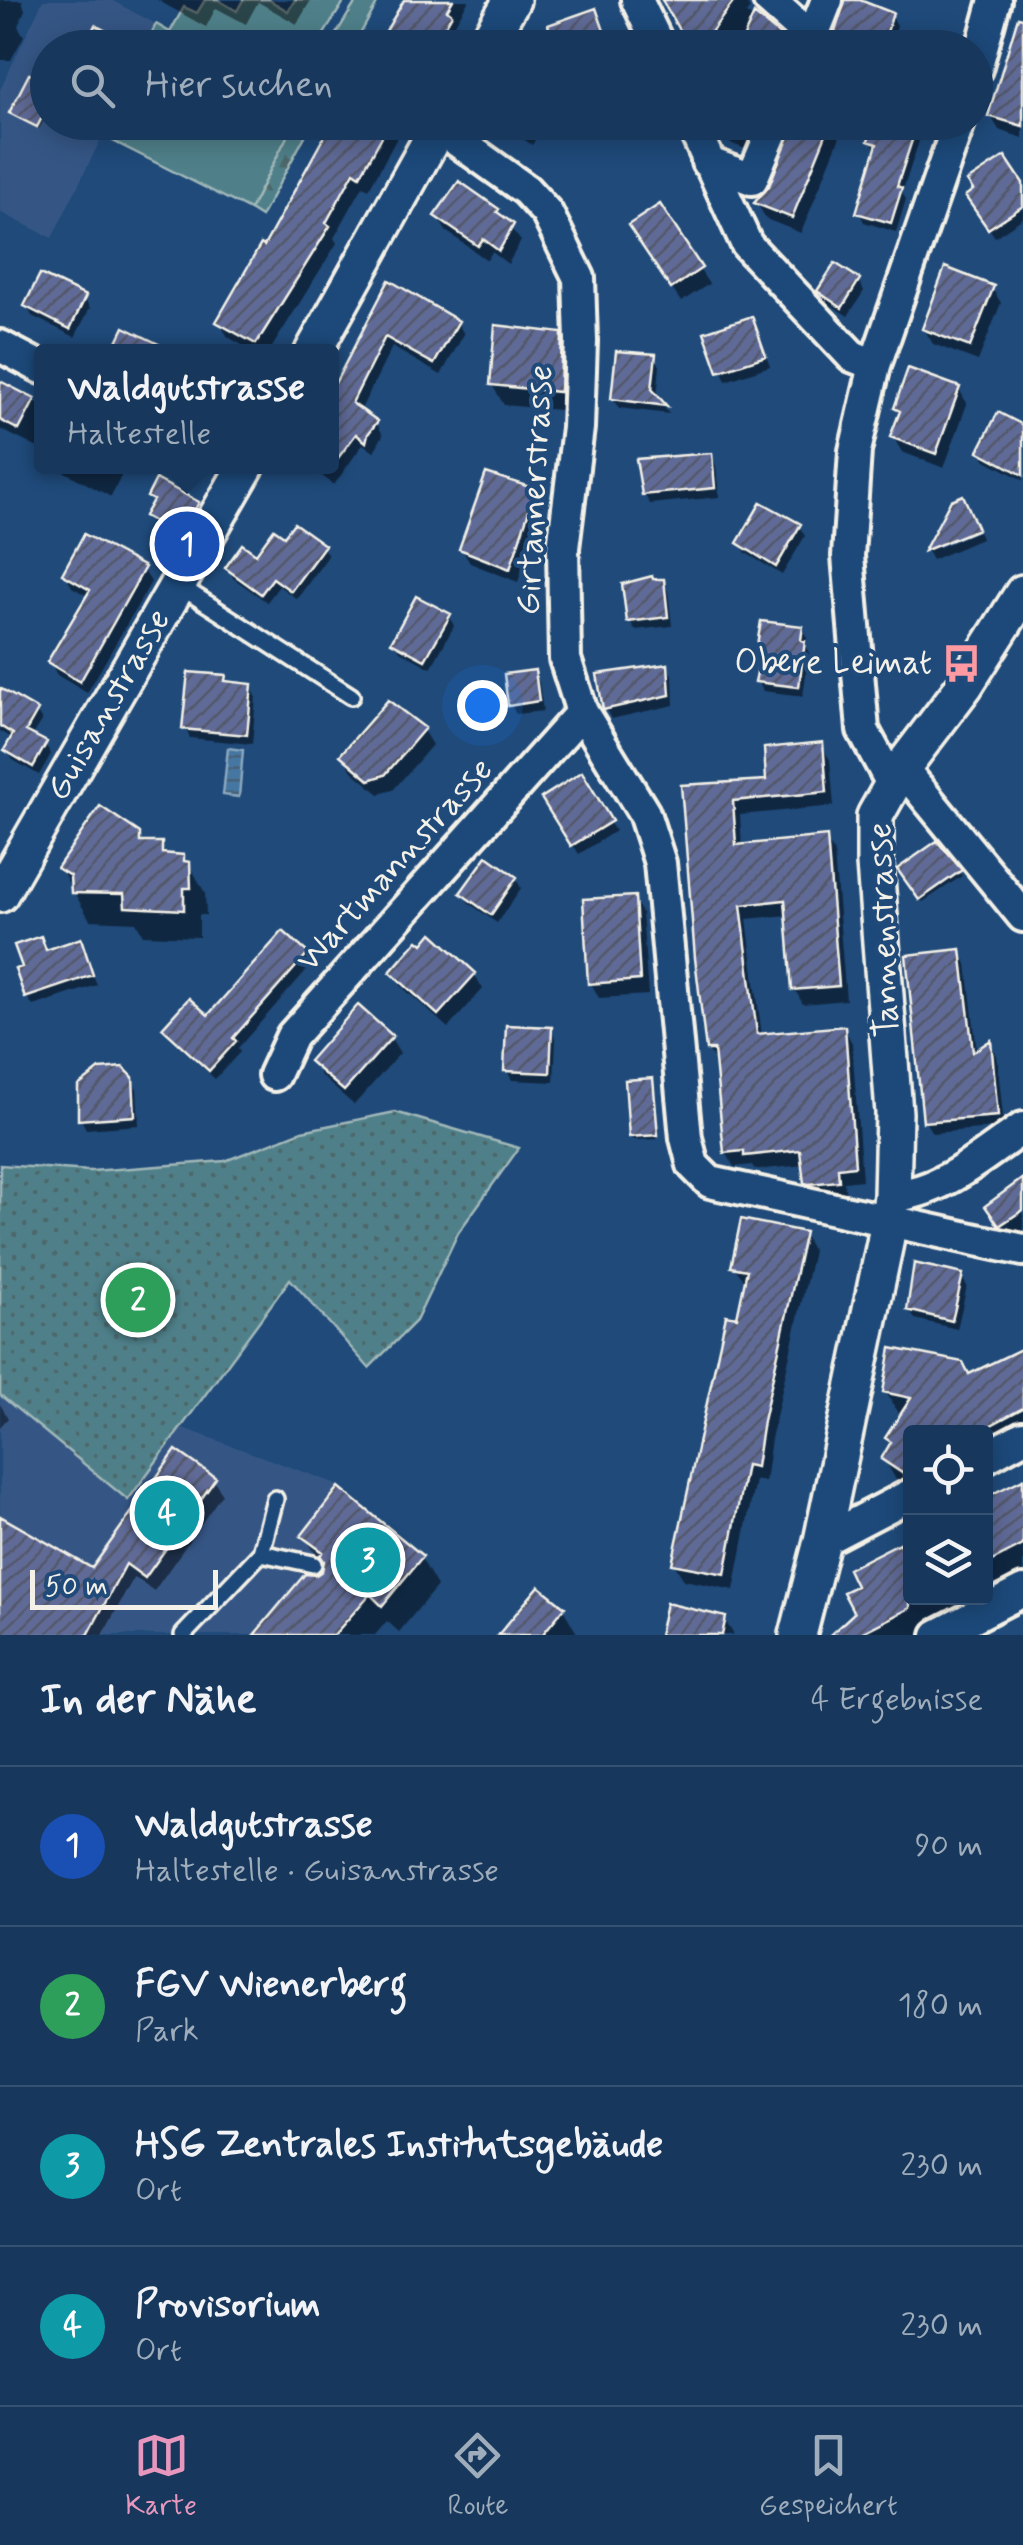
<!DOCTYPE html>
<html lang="de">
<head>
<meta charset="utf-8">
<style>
	body { margin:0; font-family:Mynerve,sans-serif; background:#203f62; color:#f1f3f6 }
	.controls { position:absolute; right:30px; bottom:30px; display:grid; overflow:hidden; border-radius:10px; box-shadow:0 5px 25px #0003 }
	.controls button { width:90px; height:90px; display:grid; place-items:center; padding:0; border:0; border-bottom:2px solid #365272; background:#17385c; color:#f1f3f6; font:50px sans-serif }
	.scale { position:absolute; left:30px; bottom:25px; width:188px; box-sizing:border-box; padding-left:10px; border:5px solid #f4f1e8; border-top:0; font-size:28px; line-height:35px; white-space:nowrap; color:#f4f1e8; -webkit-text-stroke:8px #1f4a7a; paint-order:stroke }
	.you { position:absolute; left:482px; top:705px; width:35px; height:35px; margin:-25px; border:8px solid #fff; border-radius:50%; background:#1a73e8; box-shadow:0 0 0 15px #1a73e833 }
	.badge { display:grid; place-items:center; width:65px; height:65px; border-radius:50%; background:#e797bd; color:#fff; font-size:32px; font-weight:700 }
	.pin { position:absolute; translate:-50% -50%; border:5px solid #fff; box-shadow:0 2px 10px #0006 }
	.popup { position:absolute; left:34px; top:344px; width:305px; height:130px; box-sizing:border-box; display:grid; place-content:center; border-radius:10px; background:#17385c; filter:drop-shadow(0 2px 8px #0005); font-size:32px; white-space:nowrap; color:#9eacbb }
	.popup b { font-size:38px; color:#f1f3f6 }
	.popup::after { content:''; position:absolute; left:50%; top:100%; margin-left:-20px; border:20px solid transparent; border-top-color:#17385c }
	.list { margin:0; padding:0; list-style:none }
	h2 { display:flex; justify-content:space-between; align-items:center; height:130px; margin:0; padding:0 40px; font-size:42px }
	h2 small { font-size:32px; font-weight:400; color:#9eacbb }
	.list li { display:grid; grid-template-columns:65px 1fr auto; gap:30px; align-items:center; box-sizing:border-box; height:160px; padding:0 40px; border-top:2px solid #365272 }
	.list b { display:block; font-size:38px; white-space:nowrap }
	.list p { margin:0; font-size:32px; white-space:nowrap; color:#9eacbb }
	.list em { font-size:32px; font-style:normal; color:#9eacbb }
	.icon { flex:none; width:55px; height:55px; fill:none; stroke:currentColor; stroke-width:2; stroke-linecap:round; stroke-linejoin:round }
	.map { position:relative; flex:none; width:1023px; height:1635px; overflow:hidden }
	.search { position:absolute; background:#17385c; box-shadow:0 5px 25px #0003; left:30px; right:30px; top:30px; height:110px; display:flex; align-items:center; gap:25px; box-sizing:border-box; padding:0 35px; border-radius:55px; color:#9eacbb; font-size:38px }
	.sheet { height:770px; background:#17385c }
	nav { display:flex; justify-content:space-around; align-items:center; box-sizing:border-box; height:140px; border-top:2px solid #365272; background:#17385c; font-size:28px; color:#9eacbb }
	nav a { display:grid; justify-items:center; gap:5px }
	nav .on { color:#e797bd }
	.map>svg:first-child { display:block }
	.built { fill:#365785 }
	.green { fill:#50808a; stroke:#a2b8b9; stroke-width:2.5 }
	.forest { fill:url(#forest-firs); stroke:#a2b8b9; stroke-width:2.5 }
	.garden { fill:url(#garden-dots); stroke:#a2b8b9; stroke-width:2.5 }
	.water { fill:url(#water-rules); stroke:#8ba8be; stroke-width:2.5 }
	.shadow { fill:#0007 }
	.building { fill:url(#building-hatch); stroke:#f4f1e8; stroke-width:2.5 }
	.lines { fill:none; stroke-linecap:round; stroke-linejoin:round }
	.service-casing { stroke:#f4f1e8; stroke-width:22 }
	.minor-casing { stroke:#f4f1e8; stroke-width:38 }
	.tertiary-casing { stroke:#f4f1e8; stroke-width:42 }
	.service { stroke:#1f4a7a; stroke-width:15 }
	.minor { stroke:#1f4a7a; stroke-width:30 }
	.tertiary { stroke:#1f4a7a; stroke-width:35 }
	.labels { text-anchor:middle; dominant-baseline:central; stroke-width:8; stroke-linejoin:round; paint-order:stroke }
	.street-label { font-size:35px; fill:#f4f1e8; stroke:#1f4a7a }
	.poi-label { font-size:35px; fill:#f4f1e8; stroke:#1f4a7a; text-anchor:end }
</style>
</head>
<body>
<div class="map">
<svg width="1023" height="1635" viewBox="0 0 1023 1635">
	<defs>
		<pattern id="forest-firs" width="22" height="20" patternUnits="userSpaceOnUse" patternTransform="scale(2.5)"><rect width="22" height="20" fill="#50808a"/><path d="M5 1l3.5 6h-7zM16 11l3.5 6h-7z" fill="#4d676b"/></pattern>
		<pattern id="garden-dots" width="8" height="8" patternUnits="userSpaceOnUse" patternTransform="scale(2.5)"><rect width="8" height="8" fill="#50808a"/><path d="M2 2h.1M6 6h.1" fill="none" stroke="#4d676b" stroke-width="1.8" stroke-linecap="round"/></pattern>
		<pattern id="water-rules" width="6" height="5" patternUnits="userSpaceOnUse" patternTransform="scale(2.5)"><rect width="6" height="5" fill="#4577a2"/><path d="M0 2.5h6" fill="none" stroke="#476074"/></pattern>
		<pattern id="building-hatch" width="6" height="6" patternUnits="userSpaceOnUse" patternTransform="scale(2.5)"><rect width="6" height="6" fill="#5e6b97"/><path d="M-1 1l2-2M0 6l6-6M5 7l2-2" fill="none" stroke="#52586a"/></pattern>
	</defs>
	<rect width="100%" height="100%" fill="#1f4a7a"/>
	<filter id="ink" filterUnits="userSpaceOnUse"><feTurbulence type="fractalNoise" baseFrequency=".01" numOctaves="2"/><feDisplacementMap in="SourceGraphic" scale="20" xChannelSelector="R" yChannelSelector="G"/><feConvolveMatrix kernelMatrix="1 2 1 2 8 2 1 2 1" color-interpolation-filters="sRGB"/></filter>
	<g filter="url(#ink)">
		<!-- built -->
		<path class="built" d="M43,0H111L156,24L145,47L48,48V122L109,123L52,238L0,212V90Z
			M0,1369L161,1420L334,1483L423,1556L382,1606L369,1595L334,1635H0Z"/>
		<!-- green -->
		<path class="green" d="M205,0H218L237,11L243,0H269L288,11L295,0H345L316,47H145L156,24L170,32L184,7L197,13Z
			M109,123H294L250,210L103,136Z"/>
		<!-- forest -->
		<path class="forest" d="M357,0H379L353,47H328Z
			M294,123H312L261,217L250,210Z"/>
		<!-- garden -->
		<path class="garden" d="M395,1112L519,1148L458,1233L416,1321L369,1368L290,1279L128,1500L0,1395V1165L91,1171L225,1161L302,1131Z"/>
		<!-- water -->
		<path class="water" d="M228,748L243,750L239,797L223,795Z"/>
		<!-- shadow -->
		<path class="shadow" d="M0,0H22L25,10L18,26L24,36L11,60H0Z
			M157,0H311L297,24L258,2L246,24L216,8L206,27Z
			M404,0H469L455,24L459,31L448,48H378Z
			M664,0H745L750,9L746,14L758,19L788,48H693Z
			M847,0L891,15L897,25L890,48H850L843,41L837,31Z
			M1023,11V138L999,130L990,115Z
			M75,40L87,46L122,48H71Z
			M48,62V113L39,129L12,113L38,81Z
			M336,122H401L396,131L398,136L369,189L363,186L334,238L337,243L269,352H254L228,337L219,322L265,249Z
			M499,122H546L532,145Z
			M715,122H776L758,154L725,141Z
			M796,122H846L801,233L766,219L757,203L771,188Z
			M877,122H922L924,126L902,193L906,199L896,232L864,222L859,212L877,152L871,141Z
			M1023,187V218L995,237L973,206Z
			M659,208L709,284L681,302L640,241Z
			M497,211L521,241L508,264L492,252L487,260L446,231L437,216Z
			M859,281L864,291L848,316L825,301L820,291Z
			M390,283L457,322L464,334L441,375L392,347L360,411L376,422L383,435L374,452L363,444L334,485L309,466H332V390Z
			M992,288L1001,303L978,361L933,344L924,329Z
			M84,298L90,308L75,337L32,316L27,306Z
			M751,319L770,366L726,381L708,333Z
			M560,335L572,355L570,411L504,405L492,385Z
			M655,356L660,366L657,397L669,414L619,408L613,399Z
			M1,384L42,405V450L0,429Z
			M959,389L967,404L944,468L902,452L893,437L901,416L896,408Z
			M1023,428V480L986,460L980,451Z
			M710,455L716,465L719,497L650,504L644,494Z
			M54,466H126L111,497Z
			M534,491L542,506L518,582L470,563L461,548Z
			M150,497L197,504L206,519L190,549L156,531L147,516L153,503Z
			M953,502L938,548L978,531L981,539L932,560L927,551Z
			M799,526L805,536L782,575L746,553L740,543Z
			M285,540L323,547L328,556L297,599L279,586L267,602L233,578L228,568L257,557Z
			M143,569L151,582L87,693L57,675L50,662L89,597L72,587L65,574Z
			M663,581L668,591L672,626L635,630L630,621Z
			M449,616L454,626L431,668L400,651L394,642Z
			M802,628L807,638L806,647L809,653L803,696L763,691L758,681L760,669L756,662Z
			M667,667L673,676L674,705L611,719L606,709Z
			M534,672L539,682L543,711L516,714L511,705Z
			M224,678L228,684L251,686L256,696L252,744L190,738L185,728Z
			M0,691L36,711L42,721L32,737L45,744L51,754L39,775L13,760L7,750L14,739L0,731Z
			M423,730L432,745L393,790L379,794L352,771L343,756Z
			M821,745L830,760L834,806L740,815L742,847L825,838L834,853L846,1000L803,1004L795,990L789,915L747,919L762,1036L844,1028L852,1043L862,1180L844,1182L846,1195L818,1198L806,1182L804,1165L755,1170L752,1165L734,1167L726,1152L717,1064L708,1050L684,788L769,782Z
			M581,776L615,831L579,854L544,799Z
			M138,834L144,845H160L167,856L183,857L189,864L205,893L206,915H199V937L143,935L136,922L90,920L60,868Z
			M937,844L962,876L923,902L901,870Z
			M516,879L521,888L497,923L469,903L463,893Z
			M633,898L642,913L648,995L599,998L591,983Z
			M80,941L97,985L33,1006L27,997L46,952Z
			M960,951L967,964L977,1052L990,1044L997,1055L1004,1127L932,1133L925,1121Z
			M306,955L312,964L238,1048L240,1052L215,1079L170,1037L165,1028L209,1019Z
			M393,972L474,974L483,989L448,1028L402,987Z
			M550,1029L556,1039L554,1082L512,1080L507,1071Z
			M391,1038L400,1053L354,1105L321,1076L312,1061Z
			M131,1078L137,1089L139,1125L86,1129L81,1119Z
			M652,1081L658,1139L634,1140L632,1136Z
			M1023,1181V1249L1004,1234L988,1206Z
			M803,1234L813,1251L771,1439L765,1482L755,1480L734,1590L684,1580L674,1564L747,1284L734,1267Z
			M961,1276L967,1286L957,1329L915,1319L909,1310Z
			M1023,1351V1442L986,1461V1432H910V1492L898,1483L884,1459L892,1446L888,1438L901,1418L886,1392L969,1377Z
			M0,1404L8,1418L0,1427Z
			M214,1480L222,1494L154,1591L134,1577L103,1635H0V1519L92,1571Z
			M1023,1484V1572L1013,1577L1015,1580L986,1595V1503Z
			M304,1536L421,1558L437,1586L399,1632L387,1621L375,1635H258L325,1568Z
			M910,1540V1598H981L919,1635H834L857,1613L859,1587L851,1570Z
			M563,1609L578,1635H502Z
			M724,1619L734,1635H661Z"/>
		<!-- building -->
		<path class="building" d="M404,0H453L447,10L452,14L433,48H376Z
			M662,0H735L703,43L679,30Z
			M845,0H860L893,13L882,48H853L835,32Z
			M596,8L610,48H556L548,25Z
			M754,14L786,40L783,48H739Z
			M1018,17L1023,18V126L988,116Z
			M95,25L139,48H84Z
			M29,74L48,82V106L37,127L9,113Z
			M332,122H390L360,176L354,172L326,223L330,226L256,344L216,322L261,244L264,246Z
			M712,122H755L748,139Z
			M794,122H831L792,218L754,203L769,186Z
			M874,122H918L897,186L902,188L891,223L856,213L877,144L868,141Z
			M1005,156L1023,183V206L988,229L965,196L973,190L967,181Z
			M459,181L499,209L497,212L514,224L499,251L483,239L478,246L434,216Z
			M660,204L702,268L671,289L628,225Z
			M835,263L860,279L842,308L817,291Z
			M945,267L994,286L970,347L922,329Z
			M40,274L86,296L70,329L24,306Z
			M389,280L459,321L434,364L385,337L352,403L378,421L368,434L366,442L356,434L332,466V389Z
			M752,316L766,356L718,372L704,332Z
			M495,325L562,333L560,392L490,385Z
			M124,327L175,352H112Z
			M616,351L656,354L652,389L667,406L611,399Z
			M908,368L960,387L936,454L890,437L900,411L894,408Z
			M0,381L35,399L19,430L0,420Z
			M998,412L1023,425V475L978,451Z
			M712,453L715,488L642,495L636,459Z
			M486,473L536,489L510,569L459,549Z
			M156,479L199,502L181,536L144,516L153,500L147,497Z
			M963,495L978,529L924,551L951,500Z
			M761,502L801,524L776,567L737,543Z
			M294,523L325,545L291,591L273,578L261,594L225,568L242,544L256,554L274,529L284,536Z
			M84,534L145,567L80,682L47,662L90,590L62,574Z
			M652,576L653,579H664L668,617L627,622L622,584Z
			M416,596L451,614L425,660L391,642Z
			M761,621L803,626L801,640L805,641L799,687L755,682L759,663H754Z
			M668,664L670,695L603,710L597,674Z
			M535,670L539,701L508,706L504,674Z
			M188,672L226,675L225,681L252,684L247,735L182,729Z
			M0,688L38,710L26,731L47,742L33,767L4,750L13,734L0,726Z
			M388,700L425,728L385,775L369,780L340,755Z
			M823,742L827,792L733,801L736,845L827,836L839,986L792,990L785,900L741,905L757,1034L845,1026L855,1166L838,1168L839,1181L809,1184L804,1183L800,1150L744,1156V1151L724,1153L714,1050H706L695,958L681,785L766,780L764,748Z
			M582,772L612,821L571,846L541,798Z
			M100,806L140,833V842H162V853L184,855V861L190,862L191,888H184V910L125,907L124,894L71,893L70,876L57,868Z
			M937,841L962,870L919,900L897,869Z
			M487,856L517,877L491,915L460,893Z
			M635,896L640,980L588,984L583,899Z
			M283,931L308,953L233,1038L236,1041L209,1071L162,1028L189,998L208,1015Z
			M432,933L476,973L438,1015L390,972L418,940L423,944Z
			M41,936L46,950L81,938L93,975L25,998L15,969L22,967L14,945Z
			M961,949L973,1052L991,1040L998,1116L923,1122L906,955Z
			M358,1005L393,1036L344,1091L309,1061Z
			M506,1025L552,1027L550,1073L504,1071Z
			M123,1067L133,1077L135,1116L78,1120V1086L100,1069Z
			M653,1078L658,1135L629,1137L625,1080Z
			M1023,1178V1210L999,1226L985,1206Z
			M741,1219L805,1232L763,1421L756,1467L746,1465L725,1574L672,1564L726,1315L737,1317L747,1270L731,1267Z
			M914,1263L963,1274L952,1321L907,1310Z
			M891,1348L963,1362L969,1374L1023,1348V1408L978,1432H910V1476L908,1477L881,1459L891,1442L885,1438L911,1398L883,1392Z
			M176,1450L216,1478L145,1578L126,1564L88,1635H0V1516L92,1568Z
			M1023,1479V1545L986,1564V1497Z
			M339,1487L423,1556L382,1606L370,1594L334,1635H254L305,1574L316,1575L322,1571L324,1561L320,1555L323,1552L301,1536Z
			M899,1543L910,1566V1608L857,1635H830L854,1613L843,1592L856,1586L848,1569Z
			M539,1586L565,1607L542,1635H498Z
			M666,1603L726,1617L722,1635H659Z"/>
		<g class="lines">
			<defs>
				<path id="service" d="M178,585L351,696
					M261,1553L313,1564
					M183,1635L261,1553L275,1499"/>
				<path id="minor" d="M637,0L660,48
					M769,0L812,38
					M808,48L827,0
					M976,69L995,0
					M691,122L747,245L852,356L875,365
					M438,127L526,190L547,213L579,278L581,341L578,428L563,548L565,659L582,712L644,813L660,863L686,1138L693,1165L710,1182L1023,1250
					M707,162L752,179L776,122
					M0,346L42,368
					M902,768L1023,916
					M892,784L863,730L848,556L855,451L875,365L959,122
					M274,1075L292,1036L582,712
					M892,1196C942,1193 983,1155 1023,1128
					M986,1457L1023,1437
					M822,1541L910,1495
					M938,1635L1023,1591"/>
				<g id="tertiary">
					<path d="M484,48L512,0"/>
					<path d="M313,352L441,122"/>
					<path id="s1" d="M0,894L246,466"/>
					<path d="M798,1635L822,1541L885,1243L892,1196L894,1113L875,864V816L902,768L965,685L1023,593"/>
				</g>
			</defs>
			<!-- service casing -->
			<use href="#service" class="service-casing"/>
			<!-- minor casing -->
			<use href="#minor" class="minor-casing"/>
			<!-- tertiary casing -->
			<use href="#tertiary" class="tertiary-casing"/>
			<!-- service -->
			<use href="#service" class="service"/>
			<!-- minor -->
			<use href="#minor" class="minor"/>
			<!-- tertiary -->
			<use href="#tertiary" class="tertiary"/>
		</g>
	</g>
	<!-- icons -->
	<defs>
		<symbol id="bus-bare" viewBox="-9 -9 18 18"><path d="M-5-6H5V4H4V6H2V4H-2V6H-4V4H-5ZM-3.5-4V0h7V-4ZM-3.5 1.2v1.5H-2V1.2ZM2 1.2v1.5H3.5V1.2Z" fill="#ff9aa2" stroke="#1f4a7a" stroke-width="2.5" paint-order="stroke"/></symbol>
	</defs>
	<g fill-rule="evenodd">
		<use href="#bus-bare" x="934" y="636" width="55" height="55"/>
	</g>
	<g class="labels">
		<!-- street labels -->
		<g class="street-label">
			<text transform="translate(535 490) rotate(-87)">Girtannerstrasse</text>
			<text stroke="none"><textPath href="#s1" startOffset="218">Guisanstrasse</textPath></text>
			<text transform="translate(395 865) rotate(-48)">Wartmannstrasse</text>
			<text transform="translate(884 930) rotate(-92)">Tannenstrasse</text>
		</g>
		<!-- poi labels -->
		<g class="poi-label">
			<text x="932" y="663">Obere Leimat</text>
		</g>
	</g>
</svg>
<div class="controls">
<button><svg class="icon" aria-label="locate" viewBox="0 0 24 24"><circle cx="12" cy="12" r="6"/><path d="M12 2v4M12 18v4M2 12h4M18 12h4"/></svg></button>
<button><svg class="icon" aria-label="layers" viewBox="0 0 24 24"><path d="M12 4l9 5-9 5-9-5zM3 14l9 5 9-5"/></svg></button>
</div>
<div class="scale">50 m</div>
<div class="you"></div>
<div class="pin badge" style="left:187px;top:544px;background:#1a4fb4">1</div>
<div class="popup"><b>Waldgutstrasse</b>Haltestelle</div>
<div class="pin badge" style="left:138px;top:1300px;background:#2e9e5b">2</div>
<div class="pin badge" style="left:368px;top:1560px;background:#0f9aa8">3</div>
<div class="pin badge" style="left:167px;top:1513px;background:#0f9aa8">4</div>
<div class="search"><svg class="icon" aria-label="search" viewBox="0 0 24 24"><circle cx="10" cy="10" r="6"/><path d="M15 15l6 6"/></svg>Hier suchen</div>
</div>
<section class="sheet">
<h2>In der Nähe<small>4 Ergebnisse</small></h2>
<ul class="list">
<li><span class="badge" style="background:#1a4fb4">1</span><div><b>Waldgutstrasse</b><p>Haltestelle · Guisanstrasse</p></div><em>90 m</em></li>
<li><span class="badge" style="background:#2e9e5b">2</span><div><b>FGV Wienerberg</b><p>Park</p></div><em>180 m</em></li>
<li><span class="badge" style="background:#0f9aa8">3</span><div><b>HSG Zentrales Institutsgebäude</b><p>Ort</p></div><em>230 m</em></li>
<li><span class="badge" style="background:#0f9aa8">4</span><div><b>Provisorium</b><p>Ort</p></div><em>230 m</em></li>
</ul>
</section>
<nav>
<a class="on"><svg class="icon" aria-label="map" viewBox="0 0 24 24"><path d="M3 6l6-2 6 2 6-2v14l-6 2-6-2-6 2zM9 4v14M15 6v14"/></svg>Karte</a>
<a><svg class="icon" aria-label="directions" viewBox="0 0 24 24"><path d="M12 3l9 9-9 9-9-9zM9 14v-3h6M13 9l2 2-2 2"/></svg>Route</a>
<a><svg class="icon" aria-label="saved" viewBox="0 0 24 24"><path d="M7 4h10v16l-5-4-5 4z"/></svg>Gespeichert</a>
</nav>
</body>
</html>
